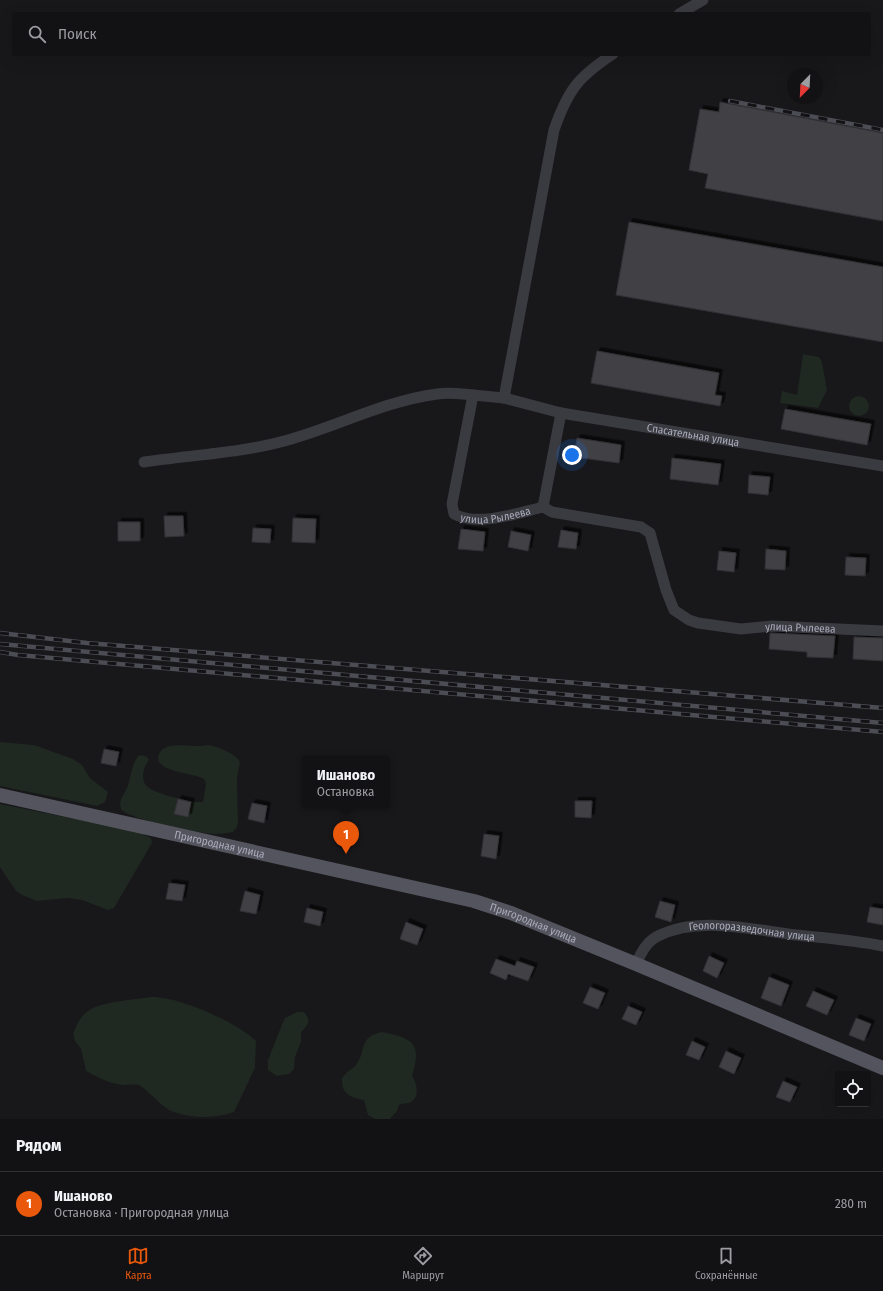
<!DOCTYPE html>
<html lang="ru">
<head>
<meta charset="utf-8">
<style>
	body { margin:0; font-family:"Fira Sans Condensed",sans-serif; background:#1f1f22; color:#f1f3f6 }
	.controls { position:absolute; right:12px; bottom:12px; display:grid; overflow:hidden; border-radius:4px; box-shadow:0 4px 16px #0002 }
	.controls button { width:36px; height:36px; display:grid; place-items:center; padding:0; border:0; border-bottom:1px solid #313134; background:#121114; color:#f1f3f6; font:20px sans-serif }
	.compass { position:absolute; left:787px; top:68px; width:36px; height:36px; border-radius:50%; background:#121114; box-shadow:0 4px 16px #0002; rotate:204deg }
	.you { position:absolute; left:572px; top:455px; width:14px; height:14px; margin:-10px; border:3px solid #fff; border-radius:50%; background:#1a73e8; box-shadow:0 0 0 6px #1a73e833 }
	.badge { display:grid; place-items:center; width:26px; height:26px; border-radius:50%; background:#ea580c; color:#fff; font-size:13px; font-weight:700 }
	.pin { position:absolute; translate:-50% -33px; filter:drop-shadow(0 1px 2px #0008) }
	.pin::after { content:''; position:absolute; top:21px; width:14px; height:12px; background:inherit; clip-path:polygon(0 0,100% 0,50% 100%) }
	.popup { position:absolute; left:302px; top:756px; width:88px; height:52px; box-sizing:border-box; display:grid; place-content:center; border-radius:4px; background:#121114; filter:drop-shadow(0 1px 3px #0005); font-size:13px; white-space:nowrap; color:#9c9da0 }
	.popup b { font-size:15px; color:#f1f3f6 }
	.popup::after { content:''; position:absolute; left:50%; top:100%; margin-left:-8px; border:8px solid transparent; border-top-color:#121114 }
	.list { margin:0; padding:0; list-style:none }
	h2 { display:flex; justify-content:space-between; align-items:center; height:52px; margin:0; padding:0 16px; font-size:17px }
	h2 small { font-size:13px; font-weight:400; color:#9c9da0 }
	.list li { display:grid; grid-template-columns:26px 1fr auto; gap:12px; align-items:center; box-sizing:border-box; height:64px; padding:0 16px; border-top:1px solid #313134 }
	.list b { display:block; font-size:15px; white-space:nowrap }
	.list p { margin:0; font-size:13px; white-space:nowrap; color:#9c9da0 }
	.list em { font-size:13px; font-style:normal; color:#9c9da0 }
	.icon { flex:none; width:22px; height:22px; fill:none; stroke:currentColor; stroke-width:2; stroke-linecap:round; stroke-linejoin:round }
	.map { position:relative; flex:none; width:883px; height:1119px; overflow:hidden }
	.search { position:absolute; background:#121114; box-shadow:0 4px 16px #0002; left:12px; right:12px; top:12px; height:44px; display:flex; align-items:center; gap:10px; box-sizing:border-box; padding:0 14px; border-radius:4px; color:#9c9da0; font-size:15px }
	.sheet { height:116px; background:#121114 }
	nav { display:flex; justify-content:space-around; align-items:center; box-sizing:border-box; height:56px; border-top:1px solid #313134; background:#121114; font-size:11px; color:#9c9da0 }
	nav a { display:grid; justify-items:center; gap:2px }
	nav .on { color:#ea580c }
	.map>svg:first-child { display:block }
	.green { fill:#1f2821 }
	.building { fill:#3f3f44; stroke:#323136; filter:url(#shadow) }
	.lines { fill:none; stroke-linecap:round; stroke-linejoin:round }
	.minor { stroke:#3a3a41; stroke-width:11 }
	.major { stroke:#54545e; stroke-width:14 }
	.rail-casing { stroke:#4b4c54; stroke-width:4.5 }
	.rail { stroke:#131215; stroke-width:3; stroke-dasharray:9; stroke-linecap:butt }
	.labels { text-anchor:middle; dominant-baseline:central; stroke-width:3.5; stroke-linejoin:round; paint-order:stroke }
	.street-label { font-size:11px; fill:#a9abba; stroke:#131215 }
</style>
</head>
<body>
<div class="map">
<svg width="883" height="1119" viewBox="0 0 883 1119">
	<defs>
		<filter id="shadow"><feDropShadow dx="3.5" dy="-3.5" stdDeviation="0" flood-color="#0009"/></filter>
	</defs>
	<rect width="100%" height="100%" fill="#18171a"/>
	<!-- green -->
	<path class="green" d="M803,354L819,357L822,362L827,390L818,408L780,403L782,391L797,395Z
		M849 406a10 10 0 1 1 20 0a10 10 0 1 1-20 0Z
		M0,742L34,745L73,759L82,765L90,778L108,792L105,802L97,806L0,786Z
		M207,745C216,746 236,753 240,762L237,779L238,822L237,827L233,832C227,833 221,834 214,834C198,833 130,820 121,809C118,800 124,795 127,788C131,777 131,766 138,756L142,755L147,757L149,760C144,766 141,776 145,784C149,793 193,803 203,802L206,784L204,779C195,773 151,772 159,754C166,739 194,749 207,745Z
		M0,804L135,831L151,838L152,843L114,908L108,910L82,900L68,898L37,901L22,895L16,891L0,867Z
		M151,997C178,996 237,1022 256,1041L255,1068L234,1112C214,1119 189,1119 169,1110C158,1103 150,1092 139,1085C133,1084 128,1085 123,1085C110,1084 97,1077 86,1071L81,1049L75,1041L73,1034C76,1026 80,1016 88,1011C102,1001 134,1000 151,997Z
		M297,1012H304C312,1021 308,1025 301,1032V1042L295,1057L294,1069L289,1074L277,1076L268,1070V1060L283,1022L285,1018Z
		M382,1032C414,1038 422,1044 412,1076C417,1082 420,1098 411,1102C408,1104 402,1103 399,1105L397,1111L390,1119H375L368,1115L364,1100C349,1097 341,1093 342,1078C346,1072 351,1070 356,1065C367,1050 358,1037 382,1032Z"/>
	<!-- building -->
	<path class="building" d="M720,102L883,133V221L705,188L708,174L689,170L700,109L719,112Z
		M629,222L883,267V342L616,295Z
		M597,351L719,373L715,395L722,396L720,406L591,383Z
		M785,409L871,424L867,445L781,429Z
		M577,438L621,445L619,463L574,457Z
		M672,458L721,464L718,485L670,479Z
		M749,475L770,477L768,495L748,493Z
		M164,516H183L184,536L165,537Z
		M293,518L316,519L315,543L292,542Z
		M118,522H140V541H118Z
		M253,528L271,529L270,543L252,542Z
		M461,529L485,532L483,551L458,549Z
		M561,530L578,533L576,549L558,547Z
		M511,531L531,535L528,551L508,547Z
		M766,549L786,551L785,570L765,569Z
		M719,551L736,553L734,572L717,570Z
		M846,557L866,558L865,576L845,575Z
		M770,633L835,636L833,658L807,657V652L769,649Z
		M854,637L883,638V661L853,659Z
		M104,749L119,752L116,766L101,763Z
		M178,799L191,802L188,817L174,814Z
		M575,801H592L591,818L575,817Z
		M252,803L267,806L264,823L248,819Z
		M484,834L499,836L496,859L481,856Z
		M169,883L185,885L182,901L166,899Z
		M245,891L260,895L256,914L240,911Z
		M660,901L675,905L671,922L655,917Z
		M870,907L883,909V925L867,922Z
		M307,908L323,912L320,926L304,922Z
		M406,922L423,929L417,945L400,939Z
		M709,956L724,963L717,978L703,971Z
		M496,959L515,966L517,961L534,967L528,981L508,974L506,980L490,973Z
		M769,977L789,985L781,1006L761,998Z
		M590,987L605,993L598,1009L583,1003Z
		M813,991L834,1000L827,1015L806,1006Z
		M628,1006L642,1012L636,1025L622,1019Z
		M856,1018L871,1024L864,1041L849,1035Z
		M692,1041L705,1047L699,1060L686,1055Z
		M726,1051L741,1058L734,1074L719,1067Z
		M783,1081L797,1087L790,1102L776,1097Z"/>
	<g class="lines">
		<!-- minor -->
		<g class="minor">
			<path d="M679,14L703,0"/>
			<path id="s1" d="M473,395L504,398L561,413L883,466"/>
			<path d="M504,398L554,130C568,90 578,77 613,54"/>
			<path id="s2" d="M144,462C192,455 242,453 288,440C338,426 385,401 437,394C449,392 461,394 473,395L452,504L454,514C478,527 518,513 543,507L552,512L641,527L650,533L666,590L674,610L689,620L698,623L741,629L772,626L883,631"/>
			<path d="M543,507L561,413"/>
			<path id="s3" d="M636,964C641,953 647,941 658,936C699,915 753,930 796,935C825,938 854,940 883,946"/>
		</g>
		<!-- major -->
		<path class="major" id="s4" d="M0,795L474,901L511,913L636,964L883,1068"/>
		<defs>
			<path id="rail" d="M730,101L883,130
				M0,633L87,643L883,708
				M0,644L883,723
				M0,652L18,655L883,732"/>
		</defs>
		<!-- rail casing -->
		<use href="#rail" class="rail-casing"/>
		<!-- rail -->
		<use href="#rail" class="rail"/>
	</g>
	<g class="labels">
		<!-- street labels -->
		<g class="street-label">
			<text stroke="none"><textPath href="#s1" startOffset="224">Спасательная улица</textPath></text>
			<text stroke="none"><textPath href="#s2" startOffset="502">улица Рылеева</textPath></text>
			<text stroke="none"><textPath href="#s2" startOffset="873">улица Рылеева</textPath></text>
			<text stroke="none"><textPath href="#s4" startOffset="225">Пригородная улица</textPath></text>
			<text stroke="none"><textPath href="#s4" startOffset="549">Пригородная улица</textPath></text>
			<text stroke="none"><textPath href="#s3" startOffset="132">Геологоразведочная улица</textPath></text>
		</g>
	</g>
</svg>
<div class="controls">
<button><svg class="icon" aria-label="locate" viewBox="0 0 24 24"><circle cx="12" cy="12" r="6"/><path d="M12 2v4M12 18v4M2 12h4M18 12h4"/></svg></button>
</div>
<svg class="compass" viewBox="-18 -18 36 36"><path d="M0-13l5 13h-10z" fill="#e53935"/><path d="M0 13l5-13h-10z" fill="#9c9da0"/></svg>
<div class="you"></div>
<div class="pin badge" style="left:346px;top:854px">1</div>
<div class="popup"><b>Ишаново</b>Остановка</div>
<div class="search"><svg class="icon" aria-label="search" viewBox="0 0 24 24"><circle cx="10" cy="10" r="6"/><path d="M15 15l6 6"/></svg>Поиск</div>
</div>
<section class="sheet">
<h2>Рядом<small></small></h2>
<ul class="list">
<li><span class="badge">1</span><div><b>Ишаново</b><p>Остановка · Пригородная улица</p></div><em>280 m</em></li>
</ul>
</section>
<nav>
<a class="on"><svg class="icon" aria-label="map" viewBox="0 0 24 24"><path d="M3 6l6-2 6 2 6-2v14l-6 2-6-2-6 2zM9 4v14M15 6v14"/></svg>Карта</a>
<a><svg class="icon" aria-label="directions" viewBox="0 0 24 24"><path d="M12 3l9 9-9 9-9-9zM9 14v-3h6M13 9l2 2-2 2"/></svg>Маршрут</a>
<a><svg class="icon" aria-label="saved" viewBox="0 0 24 24"><path d="M7 4h10v16l-5-4-5 4z"/></svg>Сохранённые</a>
</nav>
</body>
</html>
